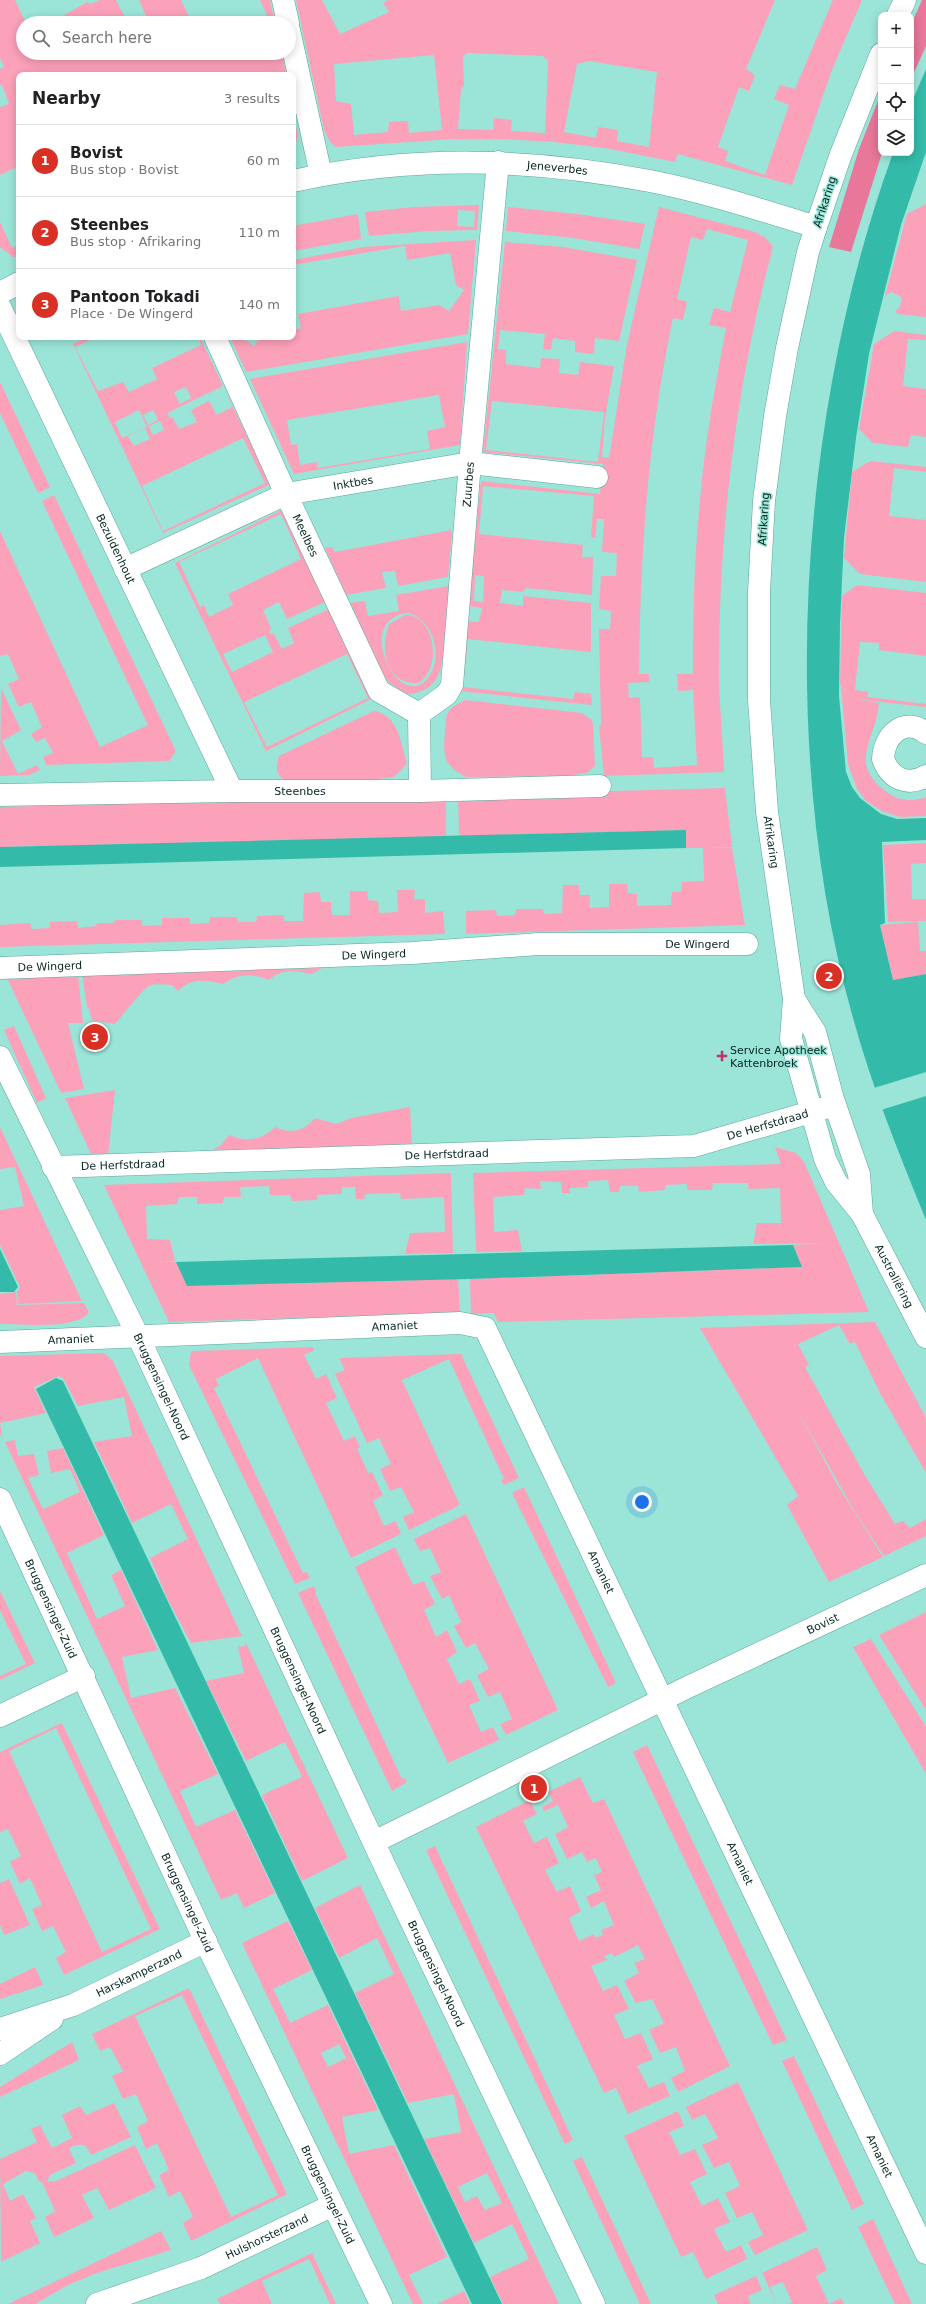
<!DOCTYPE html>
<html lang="en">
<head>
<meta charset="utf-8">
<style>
	body { margin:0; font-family:"DejaVu Sans",sans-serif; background:#f6f6f6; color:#202124 }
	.controls { position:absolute; right:12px; top:12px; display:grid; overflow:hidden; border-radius:8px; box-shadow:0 2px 10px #0003 }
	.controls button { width:36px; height:36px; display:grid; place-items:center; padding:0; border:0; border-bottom:1px solid #e0e0e0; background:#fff; color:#202124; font:20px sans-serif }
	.you { position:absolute; left:642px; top:1502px; width:14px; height:14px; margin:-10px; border:3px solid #fff; border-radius:50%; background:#1a73e8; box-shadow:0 0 0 6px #1a73e833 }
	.badge { display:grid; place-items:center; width:26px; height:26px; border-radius:50%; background:#d93025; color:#fff; font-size:13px; font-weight:700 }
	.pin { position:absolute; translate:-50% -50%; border:2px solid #fff; box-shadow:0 1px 4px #0006 }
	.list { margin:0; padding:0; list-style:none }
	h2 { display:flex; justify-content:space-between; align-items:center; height:52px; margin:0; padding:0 16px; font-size:17px }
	h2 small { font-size:13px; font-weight:400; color:#757577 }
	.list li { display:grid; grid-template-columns:26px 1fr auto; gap:12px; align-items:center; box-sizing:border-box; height:72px; padding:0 16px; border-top:1px solid #e0e0e0 }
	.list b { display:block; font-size:15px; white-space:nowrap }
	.list p { margin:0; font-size:13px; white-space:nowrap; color:#757577 }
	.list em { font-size:13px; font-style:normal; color:#757577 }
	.icon { flex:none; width:22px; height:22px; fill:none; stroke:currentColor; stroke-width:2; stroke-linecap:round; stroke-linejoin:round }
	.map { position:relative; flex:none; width:926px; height:2304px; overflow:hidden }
	.search { position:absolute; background:#fff; box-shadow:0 2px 10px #0003; left:16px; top:16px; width:280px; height:44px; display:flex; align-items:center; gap:10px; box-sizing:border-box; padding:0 14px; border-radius:22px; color:#757577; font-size:15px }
	.panel { position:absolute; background:#fff; box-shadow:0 2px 10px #0003; left:16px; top:72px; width:280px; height:268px; border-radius:8px }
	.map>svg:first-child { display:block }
	.green { fill:#fca1ba; fill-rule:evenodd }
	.forest { fill:#e87799 }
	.water { fill:#34baa9 }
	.pier { fill:#9be5d8 }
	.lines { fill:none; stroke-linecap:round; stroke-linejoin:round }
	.pedestrian-casing { stroke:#5ca599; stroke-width:23 }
	.minor-casing { stroke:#5ca599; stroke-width:23 }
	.tertiary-casing { stroke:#5ca599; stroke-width:23 }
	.pedestrian { stroke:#fff; stroke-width:22 }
	.minor { stroke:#fff; stroke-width:22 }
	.tertiary { stroke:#fff; stroke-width:22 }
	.poi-dot { fill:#bf3469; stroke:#9be5d8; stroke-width:1.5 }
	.labels { text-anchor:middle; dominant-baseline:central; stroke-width:3; stroke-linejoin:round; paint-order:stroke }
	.street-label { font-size:11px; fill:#052520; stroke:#9be5d8 }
	.poi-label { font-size:11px; fill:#052520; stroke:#9be5d8; text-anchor:start }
</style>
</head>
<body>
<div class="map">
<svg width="926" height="2304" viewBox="0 0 926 2304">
	<rect width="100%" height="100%" fill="#9be5d8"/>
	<!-- green -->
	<path class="green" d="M0,0H15L26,23H23V53H282L286,75H19V166L0,175V107L9,104L2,85H0V69L4,67L0,58Z
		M100,0H116L128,23H57L56,20L87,2L90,4Z
		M139,0H181L192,23H149Z
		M260,0H270L275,23H246L267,15Z
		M296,0H322L340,34L389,12L383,3L388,0H775L746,69L755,75L749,91L739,87L718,147L728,151L725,161L765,175L789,105L774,99L780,85L795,89L833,0H862L832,70L792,185L678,154L675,162L605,148L554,142L502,139H453L336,147L330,142L324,130ZM468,53L543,56L548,61L545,133L511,131L512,120L494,118L493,130L458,129L461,89L464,86L463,56ZM434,55L442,130L409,133L408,121L389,122L388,132L354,135L351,104L336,101L334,64ZM589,61L657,72L649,147L617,141L618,130L598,127L596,138L564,132L577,64Z
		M293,109L298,137L293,152Z
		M926,204V317L898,314L895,311L899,308L902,300L900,296L891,292L885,296L907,214Z
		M479,205L477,230L428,231L369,236L365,212L413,207ZM458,210L475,211L474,227L457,226Z
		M508,207L577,214L645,224L639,249L573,238L506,231Z
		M659,207L755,232L766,238L773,247C735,389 718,535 719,682C720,712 723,742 724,772L604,776L599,727L601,725L599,629H610L611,611L599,609L601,576H616L617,553L602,552L604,519H597L595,538L591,537L594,496L483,486L479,534L583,545L582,557H593L592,595L526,588L523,592L502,590L500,603L523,606V596L591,603V652L468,639L463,687L573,699L575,692L591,694L592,705L459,691L467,621L479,622L482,608L468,606L481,481L600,494L603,464L483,452L505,242L563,247L637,260L619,341L595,338L594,354L575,352V341L553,338L551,350L543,349L545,334L500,330L498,349L506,350V364L540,368L541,358L560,359L559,373L578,375L580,362L614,366L605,418L602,457L609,458L627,344ZM707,229L748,240L730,312L714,308L709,325L726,328C715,385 705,442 700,500C694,558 693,616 693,674H677L678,691L693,690L697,765L654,768L653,757H642L640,697L629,698L628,683L649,682V674H639C640,554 648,436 673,318L683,320L687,302L677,299L691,237L703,240ZM492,401L604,412L598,462L486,450ZM475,575L484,576L483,602L474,601Z
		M358,214L361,239L293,251V226Z
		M0,222L12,248L19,245V256L13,257L0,247Z
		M476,240L468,334L246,372L230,337H241L254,346L260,337H293V330L301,328L298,314L399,296L401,311L439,305L449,311L464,290L456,285L450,253L407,260L405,246L293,265V260L363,247Z
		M894,331L926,335V340L908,339L903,386L926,389V437L911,435L908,447L873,443L859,429L874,344Z
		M87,337H96L75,347L98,391L123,382L129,392L157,379L152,368L201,345L198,337H200L223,386L169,412L167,416L173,418L179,429L197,422L191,410L209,401L217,415L232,407L226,393L271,484L163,533L73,344ZM186,387L191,398L180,404L174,392ZM139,410L147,427L122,438L115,422ZM153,410L158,420L148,425L143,415ZM160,421L164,430L153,435L149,426ZM145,428L150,439L134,446L128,436ZM243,438L265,483L163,531L142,486Z
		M467,342L460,445L294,474L250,379ZM439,395L445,427L427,431L430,449L318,468L317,462L300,465L297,444L291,445L287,420Z
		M0,382L50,487L38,493L0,413Z
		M870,461L926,467V472L894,468L889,516L926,520V582L860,574L844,558L852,472Z
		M54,495L175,749V753L169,761L46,765L43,757L53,753L45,738L36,742L31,734L42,727L31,702L19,707L8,684L19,679L8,654L0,656V531L100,747L148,725L42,501Z
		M282,510L325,602L287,619L279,602L263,610L271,628L269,633L274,634L282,649L294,643L288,628L329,609L371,699L266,751L175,563ZM281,514L301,559L228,594L233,605L209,617L204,605L200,607L179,562ZM265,635L273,652L232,672L223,654ZM347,654L368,698L267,747L244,702Z
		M452,530L448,577L398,586L395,571L382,572L386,588L346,595L325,548L332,547L335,552Z
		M857,585L926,593V656L879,650V643L860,642L855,690L868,692L867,697L926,704V707L853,699L879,703C876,741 846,763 888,793C899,801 913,802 926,797V816L900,817L882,811L866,801L857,789L848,764L841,686L852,698L840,684L842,596Z
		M449,586C447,601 446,617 445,633C443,662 443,694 405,694L385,679L350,603L365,601L368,616L399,611L396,595ZM407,613C431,617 443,652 431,673C404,722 350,620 407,613Z
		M405,615C434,613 444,669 418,683C386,685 379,648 389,624Z
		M1,688L21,730L2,741L18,774L37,765L40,770L29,775L0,776Z
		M465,700L582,713L592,720L593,725L595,766L587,773L565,776L466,777C443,765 443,755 445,731C446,726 445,718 448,713C451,706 459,704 465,700Z
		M374,711C399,715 401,744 407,764L394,777L371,780L288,782C276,776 275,769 279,756Z
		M725,788L732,847L710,848H732L745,925L466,934V911L496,910L497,916L515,915L516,909H543L544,914L562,913L563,885H579L580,895H590L589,908L609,907V884H627L628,893L637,894V906L671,905L672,892H681L682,882L704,881L703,848H686L685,830L459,836L458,795Z
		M446,795V837L0,847V807Z
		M926,843V863L911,864L912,899H926V921L888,922L883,845Z
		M397,890H415L414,899H425V913L443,911L445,934L0,947V925L30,923L32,929L49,928L50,922L77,921L78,928L96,926L97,923H113L115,920H142V926L162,925V918H190V924L209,923L210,917H237L238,922H256L257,916L284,915V921H303L304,893L320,892L321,902H331L332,915H350V891H367L368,900L378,901L379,913L398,912Z
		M918,922L920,951H926V974L893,980L880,925Z
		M322,968L312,974C297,971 282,968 269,980C252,973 239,973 223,984C207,980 191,977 178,991L172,985C165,985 156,983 149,986C143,989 122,1016 115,1024L92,1020L89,1009L87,1007L82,974Z
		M78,975L83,1023H68L84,1089L61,1093L7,978Z
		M14,1026L46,1098L37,1103L4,1030Z
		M115,1090L108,1155L91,1154L65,1098Z
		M410,1107L412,1146L212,1150L221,1145L229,1135C246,1142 261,1141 275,1127C291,1134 303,1132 315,1118L336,1124L352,1118Z
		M0,1127L82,1301L18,1304L17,1292L20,1287L0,1245V1210L24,1206L15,1167L0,1169Z
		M775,1147L796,1153L804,1162L869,1312L498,1322L494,1313L471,1314L470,1279L802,1267L793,1245L825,1243L753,1244L757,1223H781L780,1188L748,1189V1183H713L712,1190H687V1184L666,1185L665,1190L639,1192L638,1186H620L619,1192H610L608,1180L588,1181V1187L570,1188V1193H562L561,1182L540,1181L541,1189L525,1188L524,1195L493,1197L494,1232L518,1230L522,1251L476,1252L473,1173L781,1164Z
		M451,1173L453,1253L405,1254L410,1233L445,1232L444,1197L401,1199L400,1193L366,1194L364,1199H356L355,1187H342V1194L317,1195V1200L292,1201L290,1195H270L269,1186L240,1187L241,1197H224L223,1203L197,1204V1197H179L177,1204L146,1206L147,1239L170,1240L175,1261L153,1262H176L188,1286L458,1279L460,1313L169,1322L104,1185Z
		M16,1292L17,1305L84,1303L89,1312C78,1330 20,1324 0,1324V1294Z
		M875,1322L926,1418V1473L880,1393L855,1342L850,1344L839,1325L798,1344L809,1365L805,1367L863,1472L895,1524L903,1521L910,1528L926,1519V1536L884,1556L855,1512L796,1408L838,1486L883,1557L829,1582L787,1505L798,1496L700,1328Z
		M313,1347L314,1350L304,1355L316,1379L326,1374L337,1398L326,1403L344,1441L355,1436L360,1447L357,1448L368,1473L372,1472L383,1495L373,1501L384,1526L396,1521L401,1534L351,1558L258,1358L216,1379L219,1386L214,1388L303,1573L307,1572L310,1578L295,1584L189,1365L191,1352L193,1351Z
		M104,1353L113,1361L242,1636L191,1643L167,1598L150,1558L188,1539L171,1504L132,1523L94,1442L132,1436L124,1397L78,1406L63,1378L59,1376L34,1387L46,1413L0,1423L3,1440L0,1433V1356Z
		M461,1354L519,1478L504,1485L501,1480L504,1479L449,1359L402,1380L460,1505L409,1530L403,1517L414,1512L401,1487L390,1491L380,1469L391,1464L379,1438L367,1443L335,1374L345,1370L339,1358Z
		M15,1440L18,1456L34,1454L39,1475L28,1478L43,1509L80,1492L70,1469L51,1473L47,1451L63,1448L104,1535L67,1553L97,1619L125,1606L111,1575L121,1570L158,1650L122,1657L131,1698L175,1688L218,1774L180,1791L196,1827L235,1810L275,1893L244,1908L237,1893L221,1900L5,1442Z
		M524,1487L616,1683L608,1687L512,1493Z
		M466,1514L558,1710L506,1735L500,1724L512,1719L500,1692L488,1697L477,1675L489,1669L475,1643L466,1648L454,1626L461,1622L449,1595L442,1599L430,1576L441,1572L430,1548L420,1551L414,1539Z
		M395,1547L413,1585L424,1581L435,1604L424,1610L436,1637L447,1630L457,1652L447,1659L459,1684L470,1679L480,1701L469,1705L481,1732L493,1727L499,1740L448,1763L355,1567Z
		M314,1586L316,1591L315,1593L402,1779L405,1778L407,1782L392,1791L298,1593Z
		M0,1591L35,1663L0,1680V1676L26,1664L0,1610Z
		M926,1612V1710L879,1635Z
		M871,1639L926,1727V1774L853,1647Z
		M245,1641L348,1858L302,1881L262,1795L302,1777L285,1742L246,1761L206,1681L244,1673L238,1647L245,1646Z
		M62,1723L160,1929L64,1975L56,1958L66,1952L53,1926L42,1931L32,1909L42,1905L30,1878L20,1884L10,1862L21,1856L8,1829L0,1832V1752ZM56,1728L151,1929L102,1952L9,1751Z
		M647,1745L787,2040L773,2045L633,1752Z
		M580,1777L593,1803L604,1799L730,2066L678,2092L671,2078L685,2071L676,2047L660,2053L649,2030L664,2023L652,1999L636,2003L624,1981L639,1973L634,1963L645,1959L638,1945L614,1957L612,1953L604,1956L607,1960L591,1966L603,1991L617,1985L629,2009L614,2015L625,2039L641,2033L653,2059L637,2066L649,2088L664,2082L670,2096L628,2114L616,2088L604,2093L476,1827L530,1800L537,1814L523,1821L534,1843L547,1837L559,1863L545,1870L557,1892L570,1886L581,1911L569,1918L579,1941L594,1934L595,1938L603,1935L601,1930L614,1925L604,1901L591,1908L586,1897L601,1890L594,1875L602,1872L596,1858L587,1862L582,1852L567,1859L555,1834L568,1827L558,1805L544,1811L542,1807L553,1801L548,1792Z
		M435,1846L573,2140L565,2144L426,1850Z
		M9,1879L30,1925L4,1935L0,1925V1883Z
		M360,1885L559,2304H503L490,2277L529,2259L512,2224L474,2243L424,2139L461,2132L454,2094L408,2103L355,1993L394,1974L377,1938L339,1958L315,1908ZM487,2173L502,2203L485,2210L477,2196L465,2202L458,2187Z
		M288,1921L312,1970L273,1989L290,2023L328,2005L378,2110L342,2117L349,2154L394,2145L447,2257L409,2275L423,2304H413L242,1943ZM339,2044L346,2058L328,2067L321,2053Z
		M35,1967L43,1985L0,1999V1984Z
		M189,1988L287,2194L191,2241L183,2223L193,2217L180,2191L169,2197L159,2175L169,2170L157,2143L146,2149L137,2127L148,2121L136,2094L123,2099L112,2076L123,2071L110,2047L100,2051L92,2034ZM182,1995L278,2195L231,2217L135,2016Z
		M72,2042L79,2060L0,2097V2087Z
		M794,2056L864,2204L852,2210L782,2061Z
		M738,2082L808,2230L755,2255L748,2242L763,2235L752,2212L737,2218L725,2193L740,2186L729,2162L714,2168L702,2145L718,2138L705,2114L692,2120L686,2107Z
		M114,2103L131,2137L91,2155L86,2146C79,2144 75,2144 69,2149L76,2163L50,2175L47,2181L54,2182L135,2145L156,2188L109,2210L97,2188L82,2195L94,2218L54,2237L45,2217L55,2211L42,2182H39L35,2173L26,2171L3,2184L10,2201L23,2194L36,2218L30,2221L40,2243L1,2262L0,2159L37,2142L31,2129L40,2125L52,2148L72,2138L62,2115L80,2106L86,2115Z
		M678,2111L684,2126L669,2132L680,2155L695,2149L707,2174L690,2182L702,2206L718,2198L730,2222L714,2229L726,2252L741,2245L747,2259L706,2279L693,2252L681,2257L624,2136Z
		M582,2157L651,2304H640L573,2161Z
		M873,2219L912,2304H895L858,2227Z
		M161,2231L171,2250L97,2273L68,2285L35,2304H8Z
		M817,2247L827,2270L816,2276L829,2304L841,2298L844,2304H788L792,2302L783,2282L770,2287L777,2304L762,2273Z
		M312,2253L336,2304H330L309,2259L262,2281L272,2304H220L217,2299Z
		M756,2276L762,2290L748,2296L751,2304H718L714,2295Z
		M464,2291L470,2304H437Z"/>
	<!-- forest -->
	<path class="forest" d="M922,0H926V46L911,79V25Z
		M881,93L882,153L851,252L829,247L859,149Z"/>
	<!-- water -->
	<path class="water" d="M926,69V152L901,225L869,354L856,438L844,538L840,624L839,696L846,772L852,787L860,798L881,814L897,819L926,818V840L882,842L885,923L880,925L893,980L926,974V1220C899,1154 872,1087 853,1018C777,750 798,414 893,153H911V104Z
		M686,830V848L0,867V847Z
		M793,1245L802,1267L470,1279L187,1286L176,1262Z
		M0,1249L18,1287L14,1292H0Z
		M56,1378L63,1381L502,2304H472L36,1389Z"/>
	<!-- pier -->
	<path class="pier" d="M926,1072V1096L881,1110L874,1088Z"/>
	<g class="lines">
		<defs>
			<path id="pedestrian" d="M125,569L286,494"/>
			<g id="minor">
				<path d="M283,0L288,23"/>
				<path d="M289,30L321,175"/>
				<path id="s1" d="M293,181C414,155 528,158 650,181C706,192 761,210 816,227"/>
				<path d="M0,293L19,283"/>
				<path id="s2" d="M0,307L232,791"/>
				<path id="s3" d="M215,337L286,494L379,691L419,714"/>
				<path id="s4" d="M286,494L470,463L597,477"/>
				<path d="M926,733C904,716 884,735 883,759C890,778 907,787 926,776"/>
				<path id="s5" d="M420,791L419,714L447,694L452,685L470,463L498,162"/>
				<path id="s6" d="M0,795L232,791H420L600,786"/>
				<path id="s7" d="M0,968L412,953L539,944H747"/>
				<path id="s8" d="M0,1057L138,1336L381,1858L594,2304"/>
				<path id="s9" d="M53,1167L694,1146L835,1105"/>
				<path id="s10" d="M0,1342L460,1323L485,1328L926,2253"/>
				<path id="s11" d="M0,1499L209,1949L381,2304"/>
				<path d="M0,1716L84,1676"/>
				<path id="s12" d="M374,1842L688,1687L926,1575"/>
				<path id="s13" d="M0,2029L73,2005L206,1941"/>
				<path d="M0,2054L52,2019"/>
				<path id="s14" d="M97,2304L201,2268L333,2205"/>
			</g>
			<g id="tertiary">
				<path d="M898,15L905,0"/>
				<path id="s15" d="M881,54L841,154L816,227L808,252L787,348L775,416L764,501L759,592V700L767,812L794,999L791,1039L825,1159L836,1182L862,1214L926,1337"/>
				<path d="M794,999L815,1032L833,1099L859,1174L862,1214"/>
			</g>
		</defs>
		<!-- pedestrian casing -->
		<use href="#pedestrian" class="pedestrian-casing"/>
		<!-- minor casing -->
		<use href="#minor" class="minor-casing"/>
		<!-- tertiary casing -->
		<use href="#tertiary" class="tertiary-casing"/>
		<!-- pedestrian -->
		<use href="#pedestrian" class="pedestrian"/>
		<!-- minor -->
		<use href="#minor" class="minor"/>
		<!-- tertiary -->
		<use href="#tertiary" class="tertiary"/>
	</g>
	<!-- markers -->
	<path class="poi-dot" d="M720 1050h4v4h4v4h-4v4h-4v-4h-4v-4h4z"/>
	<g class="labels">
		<!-- street labels -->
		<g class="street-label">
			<text stroke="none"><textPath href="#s1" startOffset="266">Jeneverbes</textPath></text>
			<text transform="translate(825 202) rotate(-72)">Afrikaring</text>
			<text stroke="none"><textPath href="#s4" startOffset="68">Inktbes</textPath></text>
			<text stroke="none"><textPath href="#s5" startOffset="323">Zuurbes</textPath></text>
			<text transform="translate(764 519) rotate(-86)">Afrikaring</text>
			<text stroke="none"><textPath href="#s3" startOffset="218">Meelbes</textPath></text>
			<text stroke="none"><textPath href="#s2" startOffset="268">Bezuidenhout</textPath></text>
			<text stroke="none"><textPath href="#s6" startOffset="300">Steenbes</textPath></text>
			<text stroke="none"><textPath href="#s15" startOffset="806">Afrikaring</textPath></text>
			<text stroke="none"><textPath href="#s7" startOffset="698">De Wingerd</textPath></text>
			<text stroke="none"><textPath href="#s7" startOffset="374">De Wingerd</textPath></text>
			<text stroke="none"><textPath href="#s7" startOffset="50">De Wingerd</textPath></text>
			<text stroke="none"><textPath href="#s9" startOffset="718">De Herfstdraad</textPath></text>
			<text stroke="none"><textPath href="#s9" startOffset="394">De Herfstdraad</textPath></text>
			<text stroke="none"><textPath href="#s9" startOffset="70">De Herfstdraad</textPath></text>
			<text stroke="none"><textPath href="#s15" startOffset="1266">Australiëring</textPath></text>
			<text stroke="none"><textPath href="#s10" startOffset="395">Amaniet</textPath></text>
			<text stroke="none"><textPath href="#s10" startOffset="71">Amaniet</textPath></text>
			<text stroke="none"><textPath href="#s8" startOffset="367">Bruggensingel-Noord</textPath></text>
			<text stroke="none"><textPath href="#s10" startOffset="756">Amaniet</textPath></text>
			<text stroke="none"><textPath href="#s11" startOffset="121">Bruggensingel-Zuid</textPath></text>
			<text stroke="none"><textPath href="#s12" startOffset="499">Bovist</textPath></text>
			<text stroke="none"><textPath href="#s8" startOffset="691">Bruggensingel-Noord</textPath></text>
			<text stroke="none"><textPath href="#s10" startOffset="1079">Amaniet</textPath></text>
			<text stroke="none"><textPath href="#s11" startOffset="445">Bruggensingel-Zuid</textPath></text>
			<text stroke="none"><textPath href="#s13" startOffset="150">Harskamperzand</textPath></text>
			<text stroke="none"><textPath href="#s8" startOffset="1015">Bruggensingel-Noord</textPath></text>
			<text stroke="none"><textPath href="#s10" startOffset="1403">Amaniet</textPath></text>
			<text stroke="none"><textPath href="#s11" startOffset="769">Bruggensingel-Zuid</textPath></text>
			<text stroke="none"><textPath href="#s14" startOffset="183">Hulshorsterzand</textPath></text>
		</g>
		<!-- poi labels -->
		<g class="poi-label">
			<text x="730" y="1050">Service Apotheek<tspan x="730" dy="13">Kattenbroek</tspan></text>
		</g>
	</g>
</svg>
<div class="controls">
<button>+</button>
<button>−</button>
<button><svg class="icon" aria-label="locate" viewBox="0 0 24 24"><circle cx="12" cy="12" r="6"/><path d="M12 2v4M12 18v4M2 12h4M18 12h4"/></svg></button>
<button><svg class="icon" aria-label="layers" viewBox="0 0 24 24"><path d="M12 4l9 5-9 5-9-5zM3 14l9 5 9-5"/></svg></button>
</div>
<div class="you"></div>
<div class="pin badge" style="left:534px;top:1788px">1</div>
<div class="pin badge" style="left:829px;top:976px">2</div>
<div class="pin badge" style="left:95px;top:1037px">3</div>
<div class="search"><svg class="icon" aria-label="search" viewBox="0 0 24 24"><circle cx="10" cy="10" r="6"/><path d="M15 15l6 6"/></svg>Search here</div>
<section class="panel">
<h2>Nearby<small>3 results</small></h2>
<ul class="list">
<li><span class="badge">1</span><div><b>Bovist</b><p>Bus stop · Bovist</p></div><em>60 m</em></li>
<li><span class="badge">2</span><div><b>Steenbes</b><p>Bus stop · Afrikaring</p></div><em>110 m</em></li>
<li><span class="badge">3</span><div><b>Pantoon Tokadi</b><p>Place · De Wingerd</p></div><em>140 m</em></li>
</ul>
</section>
</div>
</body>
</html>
